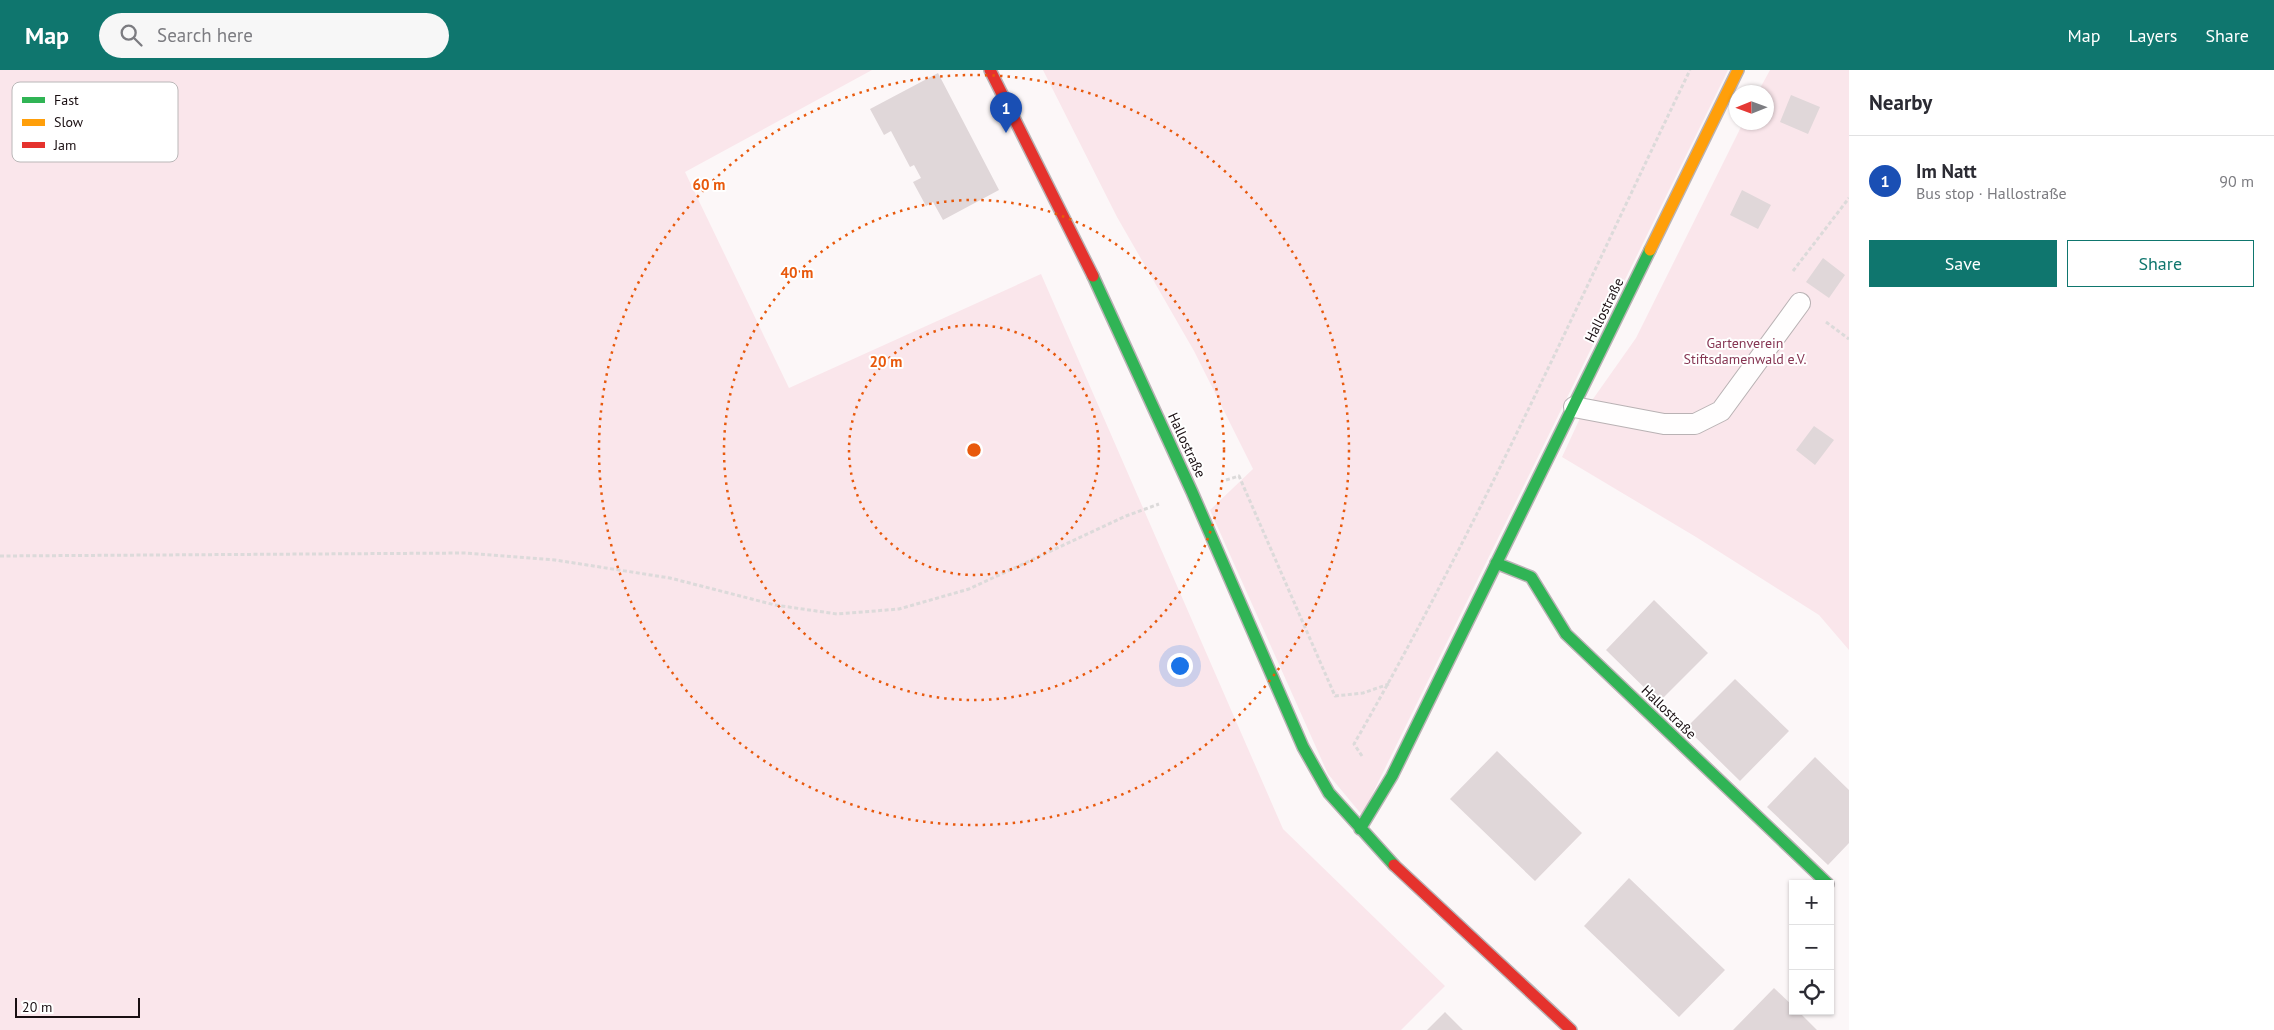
<!DOCTYPE html>
<html lang="en">
<head>
<meta charset="utf-8">
<style>
	body { margin:0; font-family:"PT Sans",sans-serif; background:#f7f7f7; color:#2b2b33 }
	.controls { position:absolute; right:15px; bottom:15px; display:grid; overflow:hidden; border-radius:0px; box-shadow:0 1px 4px #0004 }
	.controls button { width:45px; height:45px; display:grid; place-items:center; padding:0; border:0; border-bottom:1px solid #e1e1e2; background:#fff; color:#2b2b33; font:25px sans-serif }
	.compass { position:absolute; left:1729px; top:15px; width:45px; height:45px; border-radius:50%; background:#fff; box-shadow:0 1px 4px #0004; rotate:269deg }
	.scale { position:absolute; left:15px; bottom:12px; width:125px; box-sizing:border-box; padding-left:5px; border:2px solid #190e11; border-top:0; font-size:14px; line-height:18px; white-space:nowrap; color:#190e11; -webkit-text-stroke:4px #fff; paint-order:stroke }
	.you { position:absolute; left:1179px; top:595px; width:18px; height:18px; margin:-12px; border:4px solid #fff; border-radius:50%; background:#1a73e8; box-shadow:0 0 0 8px #1a73e833 }
	.badge { display:grid; place-items:center; width:32px; height:32px; border-radius:50%; background:#0f766e; color:#fff; font-size:16px; font-weight:700 }
	.pin { position:absolute; translate:-50% -41px; filter:drop-shadow(0 1px 2px #0008) }
	.pin::after { content:''; position:absolute; top:26px; width:18px; height:15px; background:inherit; clip-path:polygon(0 0,100% 0,50% 100%) }
	.list { margin:0; padding:0; list-style:none }
	h2 { display:flex; justify-content:space-between; align-items:center; height:65px; margin:0; padding:0 20px; font-size:21px }
	h2 small { font-size:16px; font-weight:400; color:#7c7c81 }
	.list li { display:grid; grid-template-columns:32px 1fr auto; gap:15px; align-items:center; box-sizing:border-box; height:90px; padding:0 20px; border-top:1px solid #e1e1e2 }
	.list b { display:block; font-size:19px; white-space:nowrap }
	.list p { margin:0; font-size:16px; white-space:nowrap; color:#7c7c81 }
	.list em { font-size:16px; font-style:normal; color:#7c7c81 }
	.actions { display:flex; gap:10px; padding:15px 20px }
	.actions a { flex:1; padding:11px 0; border:1px solid #0f766e; border-radius:0px; text-align:center; font-size:18px; color:#0f766e }
	.actions .main { background:#0f766e; color:#fff }
	.icon { flex:none; width:28px; height:28px; fill:none; stroke:currentColor; stroke-width:2; stroke-linecap:round; stroke-linejoin:round }
	.map { position:relative; flex:none; width:1849px; height:960px; overflow:hidden }
	header { display:flex; align-items:center; gap:30px; box-sizing:border-box; height:70px; padding:0 25px; background:#0f766e; color:#fff }
	header strong { font-size:24px }
	nav { display:flex; gap:28px; margin-inline-start:auto; font-size:18px }
	.search { width:350px; height:45px; background:#f7f7f7; display:flex; align-items:center; gap:12px; box-sizing:border-box; padding:0 18px; border-radius:28px; color:#7c7c81; font-size:19px }
	main { display:flex }
	aside { flex:1; background:#fff }
	.map>svg:first-child { display:block }
	.green { fill:#fae6eb }
	.building { fill:#e0d7d9 }
	.lines { fill:none; stroke-linecap:round; stroke-linejoin:round }
	.lane-casing { stroke:#b9b2b4; stroke-width:22 }
	.fast-casing { stroke:#b9b2b4; stroke-width:14 }
	.slow-casing { stroke:#b9b2b4; stroke-width:14 }
	.jam-casing { stroke:#b9b2b4; stroke-width:14 }
	.path { stroke:#dcdada; stroke-width:3; stroke-dasharray:4 2.5; stroke-linecap:butt }
	.lane { stroke:#fffefe; stroke-width:20 }
	.fast { stroke:#30b455; stroke-width:11 }
	.slow { stroke:#ff9f0a; stroke-width:11 }
	.jam { stroke:#e5322d; stroke-width:11 }
	.ring { fill:none; stroke:#e8590c; stroke-width:2.5; stroke-dasharray:2.5 5 }
	.labels { text-anchor:middle; dominant-baseline:central; stroke-width:4; stroke-linejoin:round; paint-order:stroke }
	.street-label { font-size:14px; fill:#190e11; stroke:#fff }
	.park-label { font-size:14px; fill:#863653; stroke:#fff }
	.key { fill:#fff; stroke:#bab7b8; stroke-width:1 }
	.key-label { font-size:14px; fill:#190e11 }
	.centre { fill:#e8590c; stroke:#fff; stroke-width:2.5 }
	.ring-label { font-size:15px; text-anchor:middle; font-weight:bold; fill:#e8590c; stroke:#fff; stroke-width:4; stroke-linejoin:round; paint-order:stroke }
</style>
</head>
<body>
<header>
<strong>Map</strong>
<div class="search"><svg class="icon" aria-label="search" viewBox="0 0 24 24"><circle cx="10" cy="10" r="6"/><path d="M15 15l6 6"/></svg>Search here</div>
<nav><a>Map</a><a>Layers</a><a>Share</a></nav>
</header>
<main>
<div class="map">
<svg width="1849" height="960" viewBox="0 0 1849 960">
	<rect width="100%" height="100%" fill="#fcf7f8"/>
	<!-- green -->
	<path class="green" d="M0,0H872L685,102L789,318L1041,204L1283,759L1445,916L1401,960H0Z
		M1043,0H1728L1362,745L1328,704L1210,440L1253,399L1194,281L1117,147Z
		M1770,0H1849V580L1819,545L1696,467L1562,387L1581,346L1636,268L1743,53L1766,52V22H1758Z"/>
	<!-- building -->
	<path class="building" d="M938,3L999,120L943,150L933,132L926,136L913,112L921,108L914,95L910,97L891,61L884,65L870,39Z
		M1791,25L1820,37L1808,64L1780,52Z
		M1742,120L1771,135L1758,159L1730,145Z
		M1823,188L1845,205L1829,228L1806,212Z
		M1814,356L1834,370L1815,395L1796,380Z
		M1654,530L1708,583L1659,632L1606,580Z
		M1735,609L1789,661L1740,711L1686,658Z
		M1497,681L1582,763L1535,811L1450,729Z
		M1815,687L1849,720V773L1828,795L1767,737Z
		M1629,808L1725,900L1679,947L1584,856Z
		M1774,918L1793,936V941H1798L1817,960H1733Z
		M1445,942L1463,960H1427Z"/>
	<g class="lines">
		<defs>
			<path id="lane" d="M1574,337L1664,354H1695L1721,341L1800,233"/>
			<path id="fast" d="M1093,206L1192,422L1303,677L1329,723L1394,795
				M1496,493L1531,507L1566,564L1828,814
				M1360,759L1392,706L1650,180"/>
			<path id="slow" d="M1650,180L1738,0"/>
			<path id="jam" d="M990,0L1093,206
				M1394,795L1571,960"/>
		</defs>
		<!-- lane casing -->
		<use href="#lane" class="lane-casing"/>
		<!-- fast casing -->
		<use href="#fast" class="fast-casing"/>
		<!-- slow casing -->
		<use href="#slow" class="slow-casing"/>
		<!-- jam casing -->
		<use href="#jam" class="jam-casing"/>
		<!-- path -->
		<path class="path" d="M1793,201L1849,128
			M1826,252L1849,269
			M1226,410L1239,406L1335,626L1363,623L1389,614
			M0,486L466,483L555,490L670,508L775,535L837,544L899,539L969,519L1126,446L1159,434
			M1362,686L1354,674C1479,456 1581,226 1690,0"/>
		<!-- lane -->
		<use href="#lane" class="lane"/>
		<!-- fast -->
		<use href="#fast" class="fast"/>
		<!-- slow -->
		<use href="#slow" class="slow"/>
		<!-- jam -->
		<use href="#jam" class="jam"/>
	</g>
	<!-- distance rings -->
	<g class="ring">
		<circle cx="974" cy="380" r="125"/>
		<circle cx="974" cy="380" r="250"/>
		<circle cx="974" cy="380" r="375"/>
	</g>
	<g class="labels">
		<!-- street labels -->
		<g class="street-label">
			<text transform="translate(1604 240) rotate(-64)">Hallostraße</text>
			<text transform="translate(1187 375) rotate(65)">Hallostraße</text>
			<text transform="translate(1669 642) rotate(44)">Hallostraße</text>
		</g>
		<!-- park labels -->
		<g class="park-label">
			<text x="1745" y="273">Gartenverein<tspan x="1745" dy="16">Stiftsdamenwald e.V.</tspan></text>
		</g>
	</g>
	<!-- legend -->
	<rect x="12" y="12" width="166" height="80" rx="8" class="key"/>
	<rect x="22" y="27" width="23" height="6" fill="#30b455"/>
	<rect x="22" y="49" width="23" height="7" fill="#ff9f0a"/>
	<rect x="22" y="72" width="23" height="6" fill="#e5322d"/>
	<g class="key-label">
		<text x="54" y="35">Fast</text>
		<text x="54" y="57">Slow</text>
		<text x="54" y="80">Jam</text>
	</g>
	<circle cx="974" cy="380" r="8" class="centre"/>
	<g class="ring-label">
		<text x="709" y="120">60 m</text>
		<text x="797" y="208">40 m</text>
		<text x="886" y="297">20 m</text>
	</g>
</svg>
<div class="controls">
<button>+</button>
<button>−</button>
<button><svg class="icon" aria-label="locate" viewBox="0 0 24 24"><circle cx="12" cy="12" r="6"/><path d="M12 2v4M12 18v4M2 12h4M18 12h4"/></svg></button>
</div>
<svg class="compass" viewBox="-18 -18 36 36"><path d="M0-13l5 13h-10z" fill="#e53935"/><path d="M0 13l5-13h-10z" fill="#7c7c81"/></svg>
<div class="scale">20 m</div>
<div class="you"></div>
<div class="pin badge" style="left:1006px;top:63px;background:#1a4fb4">1</div>
</div>
<aside>
<h2>Nearby<small></small></h2>
<ul class="list">
<li><span class="badge" style="background:#1a4fb4">1</span><div><b>Im Natt</b><p>Bus stop · Hallostraße</p></div><em>90 m</em></li>
</ul>
<div class="actions"><a class="main">Save</a><a>Share</a></div>
</aside>
</main>
</body>
</html>
